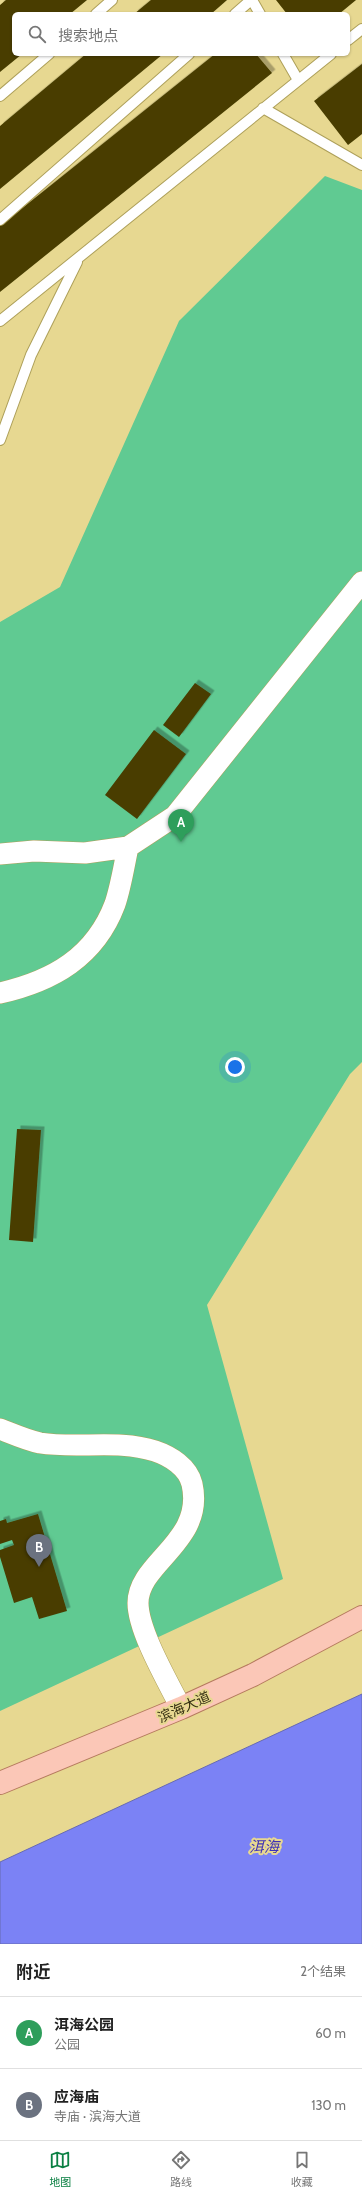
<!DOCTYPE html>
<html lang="zh">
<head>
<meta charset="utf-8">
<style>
	body { margin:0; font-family:Cabin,"Noto Sans SC",sans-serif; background:#f6f6f6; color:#222 }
	.you { position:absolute; left:235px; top:1067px; width:14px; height:14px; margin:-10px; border:3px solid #fff; border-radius:50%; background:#1a73e8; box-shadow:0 0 0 6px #1a73e833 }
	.badge { display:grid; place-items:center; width:26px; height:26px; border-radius:50%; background:#0b8043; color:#fff; font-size:13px; font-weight:700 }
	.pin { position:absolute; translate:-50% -33px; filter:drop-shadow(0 1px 2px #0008) }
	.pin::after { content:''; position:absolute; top:21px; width:14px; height:12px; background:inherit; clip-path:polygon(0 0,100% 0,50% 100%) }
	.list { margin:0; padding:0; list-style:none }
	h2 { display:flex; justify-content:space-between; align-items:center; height:52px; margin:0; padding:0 16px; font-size:17px }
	h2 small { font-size:13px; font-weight:400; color:#767676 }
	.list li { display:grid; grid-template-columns:26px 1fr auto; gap:12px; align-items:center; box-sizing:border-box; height:72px; padding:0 16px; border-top:1px solid #e0e0e0 }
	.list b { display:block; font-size:15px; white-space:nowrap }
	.list p { margin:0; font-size:13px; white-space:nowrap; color:#767676 }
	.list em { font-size:13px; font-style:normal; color:#767676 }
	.icon { flex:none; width:22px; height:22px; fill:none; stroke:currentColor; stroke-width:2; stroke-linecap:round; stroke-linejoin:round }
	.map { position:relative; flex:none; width:362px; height:1944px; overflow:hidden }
	.search { position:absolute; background:#fff; box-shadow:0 1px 3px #0004; left:12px; right:12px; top:12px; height:44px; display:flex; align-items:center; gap:10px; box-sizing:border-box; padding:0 14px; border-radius:6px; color:#767676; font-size:15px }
	.sheet { height:196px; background:#fff }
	nav { display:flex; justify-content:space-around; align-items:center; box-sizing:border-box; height:56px; border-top:1px solid #e0e0e0; background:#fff; font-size:11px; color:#767676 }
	nav a { display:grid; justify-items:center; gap:2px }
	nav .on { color:#0b8043 }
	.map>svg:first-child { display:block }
	.green { fill:#60ca92 }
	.water { fill:#7b82f5; stroke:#676ab1 }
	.building { fill:#483e02; filter:url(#shadow) }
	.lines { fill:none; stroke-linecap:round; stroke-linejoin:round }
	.lane-casing { stroke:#aea05a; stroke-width:12 }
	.street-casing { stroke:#aea05a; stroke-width:22 }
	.primary-casing { stroke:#b57a5e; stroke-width:24 }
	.lane { stroke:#fff; stroke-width:10 }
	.street { stroke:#fff; stroke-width:21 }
	.primary { stroke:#fbc7b7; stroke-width:22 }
	.labels { text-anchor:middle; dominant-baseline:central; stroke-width:4; stroke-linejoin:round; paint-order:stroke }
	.street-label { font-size:14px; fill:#373113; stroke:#e7d891 }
	.water-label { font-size:15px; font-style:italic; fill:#3e32b6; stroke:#e7d891 }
</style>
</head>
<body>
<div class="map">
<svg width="362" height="1944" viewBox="0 0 362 1944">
	<defs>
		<filter id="shadow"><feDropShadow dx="3.5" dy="-3.5" stdDeviation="0" flood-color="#0004"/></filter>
	</defs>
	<rect width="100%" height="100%" fill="#e7d891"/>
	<!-- green -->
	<path class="green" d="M325,176L362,190V1062L350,1074L207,1305L283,1579L0,1711V622L60,587L179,321Z"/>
	<!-- water -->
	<path class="water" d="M362,1694V1944H0V1862Z"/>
	<!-- building -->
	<path class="building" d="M6,0H87L70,14H14V54H22L0,72V5Z
		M151,0H227L211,14H134Z
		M276,0H356L339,14H287Z
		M86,54H163L0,189V126Z
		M215,54H256L272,73L0,292V226Z
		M362,64V134L348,145L314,101Z
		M195,683L211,694L179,737L163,725Z
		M154,730L186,754L137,819L105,795Z
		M17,1129L41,1130L33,1242L9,1240Z
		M38,1514L67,1611L39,1619L32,1597L14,1603L0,1557V1550L14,1545L12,1540L0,1544V1521L6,1519L7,1523Z"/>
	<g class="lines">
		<defs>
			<path id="lane" d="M252,0L260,14
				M96,14L112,0
				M235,14L251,0
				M348,40L362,29
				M283,54L298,80
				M0,96L49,54
				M263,108L362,165
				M0,220L189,54
				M0,321L331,54
				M0,440L31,355L77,262"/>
			<path id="street" d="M0,854L34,851L85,853L128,847L175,816L362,582
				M0,993C53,981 95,957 115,904C121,886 124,866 128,847
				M0,1429C13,1434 26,1440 40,1443C78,1449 118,1439 155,1451C170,1456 188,1467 192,1484C205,1542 138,1562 138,1603C138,1631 168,1682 181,1708"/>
			<path id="primary" d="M0,1783L181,1708L253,1675L362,1617"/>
		</defs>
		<!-- lane casing -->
		<use href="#lane" class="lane-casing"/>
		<!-- street casing -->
		<use href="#street" class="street-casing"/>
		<!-- primary casing -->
		<use href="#primary" class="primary-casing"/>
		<!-- lane -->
		<use href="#lane" class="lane"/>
		<!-- street -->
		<use href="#street" class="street"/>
		<!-- primary -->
		<use href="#primary" class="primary"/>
	</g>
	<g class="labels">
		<!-- street labels -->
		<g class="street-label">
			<text transform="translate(184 1707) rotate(-24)">滨海大道</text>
		</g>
		<!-- water labels -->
		<g class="water-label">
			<text x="264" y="1847">洱海</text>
		</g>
	</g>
</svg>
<div class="you"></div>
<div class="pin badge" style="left:181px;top:842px;background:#2e9e5b">A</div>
<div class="pin badge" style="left:39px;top:1567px;background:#6b7280">B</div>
<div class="search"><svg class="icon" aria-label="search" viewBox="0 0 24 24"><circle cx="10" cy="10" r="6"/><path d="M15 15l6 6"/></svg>搜索地点</div>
</div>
<section class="sheet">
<h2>附近<small>2个结果</small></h2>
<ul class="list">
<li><span class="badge" style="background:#2e9e5b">A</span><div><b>洱海公园</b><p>公园</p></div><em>60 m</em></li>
<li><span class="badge" style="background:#6b7280">B</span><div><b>应海庙</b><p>寺庙 · 滨海大道</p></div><em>130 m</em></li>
</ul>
</section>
<nav>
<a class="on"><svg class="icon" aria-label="map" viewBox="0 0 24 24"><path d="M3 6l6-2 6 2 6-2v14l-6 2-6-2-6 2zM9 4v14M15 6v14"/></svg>地图</a>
<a><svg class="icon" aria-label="directions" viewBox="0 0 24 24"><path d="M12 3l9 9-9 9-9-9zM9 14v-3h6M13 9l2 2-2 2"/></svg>路线</a>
<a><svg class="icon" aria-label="saved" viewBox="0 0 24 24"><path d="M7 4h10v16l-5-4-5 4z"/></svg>收藏</a>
</nav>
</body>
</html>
